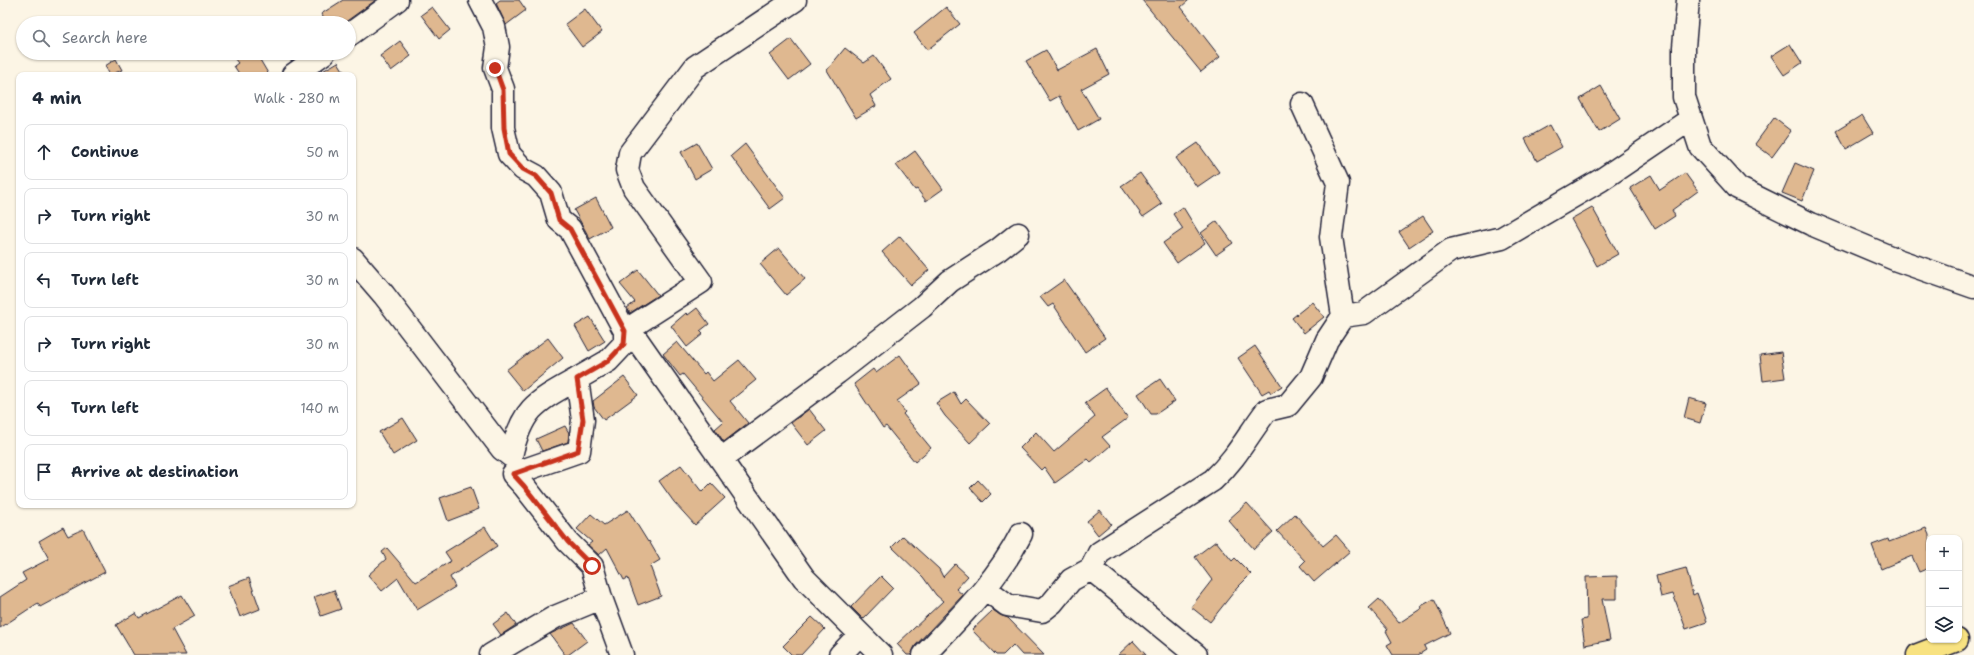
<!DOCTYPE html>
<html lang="en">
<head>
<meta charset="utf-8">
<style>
	body { margin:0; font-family:"Shantell Sans",sans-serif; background:#f6f6f7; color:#1f2937 }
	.controls { position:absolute; right:12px; bottom:12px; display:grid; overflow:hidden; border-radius:8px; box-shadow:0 1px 3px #0004 }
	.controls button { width:36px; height:36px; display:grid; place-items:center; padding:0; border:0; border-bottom:1px solid #e0e1e3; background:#fff; color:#1f2937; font:20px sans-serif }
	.stop { position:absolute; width:12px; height:12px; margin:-9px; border:3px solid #c8321e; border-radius:50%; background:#fff }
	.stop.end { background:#c8321e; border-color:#fff; box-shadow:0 1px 4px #0008 }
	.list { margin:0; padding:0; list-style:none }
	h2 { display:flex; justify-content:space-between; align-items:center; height:52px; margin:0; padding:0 16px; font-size:17px }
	h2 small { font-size:13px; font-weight:400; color:#747a83 }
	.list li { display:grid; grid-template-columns:26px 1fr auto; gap:12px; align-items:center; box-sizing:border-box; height:56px; margin:0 8px 8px; padding:0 8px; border:1px solid #e0e1e3; border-radius:8px }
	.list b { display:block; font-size:15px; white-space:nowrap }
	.list em { font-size:13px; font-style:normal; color:#747a83 }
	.icon { flex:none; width:22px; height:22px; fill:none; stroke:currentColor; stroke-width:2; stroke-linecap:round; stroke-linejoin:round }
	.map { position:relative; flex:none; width:1974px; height:655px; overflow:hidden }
	.search { position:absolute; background:#fff; box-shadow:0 1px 3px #0004; left:16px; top:16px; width:340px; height:44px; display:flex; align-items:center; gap:10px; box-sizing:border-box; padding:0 14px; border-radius:22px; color:#747a83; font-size:15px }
	.panel { position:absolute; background:#fff; box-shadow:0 1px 3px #0004; left:16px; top:72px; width:340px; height:436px; border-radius:8px }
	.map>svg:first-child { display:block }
	.building { fill:#dfb890; stroke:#22223b }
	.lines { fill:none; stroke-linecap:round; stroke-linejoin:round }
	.minor-casing { stroke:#22223b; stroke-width:25 }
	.major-casing { stroke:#22223b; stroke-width:25 }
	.minor { stroke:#fcf5e5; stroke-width:22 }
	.major { stroke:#f8e281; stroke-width:22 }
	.route { stroke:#c8321e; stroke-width:5 }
</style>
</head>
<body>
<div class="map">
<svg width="1974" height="655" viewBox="0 0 1974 655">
	<rect width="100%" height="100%" fill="#fcf5e5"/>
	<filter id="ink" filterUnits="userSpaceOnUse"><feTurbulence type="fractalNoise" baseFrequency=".025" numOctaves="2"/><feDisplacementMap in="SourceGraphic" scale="8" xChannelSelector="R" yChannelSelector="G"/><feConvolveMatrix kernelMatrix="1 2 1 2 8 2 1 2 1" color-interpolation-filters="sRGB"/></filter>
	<g filter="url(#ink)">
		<!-- building -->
		<path class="building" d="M343,0H376L344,23H327L321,14Z
			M500,0H519L526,10L506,25L496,3Z
			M1142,0H1189L1181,7L1220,57L1201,72Z
			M432,7L450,30L439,39L421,15Z
			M946,7L960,24L927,50L914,33Z
			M585,9L602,32L582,47L565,24Z
			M791,39L810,64L789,80L770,55Z
			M400,41L411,56L391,71L380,56Z
			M1790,44L1802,63L1784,75L1771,56Z
			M845,48L864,63L874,56L891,79L870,95L876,106L856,118L827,70Z
			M1097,49L1109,74L1081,89L1099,119L1078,131L1059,96L1050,101L1026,61L1046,50L1057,70Z
			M230,53H256L269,75H240L234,66L238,63Z
			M116,59L122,70L110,75L105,66Z
			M338,62L346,75H316Z
			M1601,86L1620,119L1599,132L1580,99Z
			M1862,115L1873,133L1846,149L1836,131Z
			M1774,118L1791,131L1772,157L1755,144Z
			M1550,125L1562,147L1537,161L1525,139Z
			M697,143L712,169L695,179L681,152Z
			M1198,143L1219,172L1197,187L1176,158Z
			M745,144L785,198L770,209L731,156Z
			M915,151L943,189L926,201L917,189L915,190L896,165Z
			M1795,163L1814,171L1802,201L1782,193Z
			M1140,173L1162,204L1143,217L1121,186Z
			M1685,173L1698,191L1672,210L1675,216L1655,229L1630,188L1651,175L1660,190Z
			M596,198L611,227L590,239L574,210Z
			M1183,207L1205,243L1177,263L1163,243L1183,229L1173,214Z
			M1592,207L1618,254L1597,266L1571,219Z
			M1423,216L1433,231L1409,247L1399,232Z
			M1217,221L1233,243L1216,255L1201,233Z
			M900,236L929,270L911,285L882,252Z
			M779,248L805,279L786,295L760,264Z
			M638,270L658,295L630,313L627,308L635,302L620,284Z
			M1064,280L1105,338L1085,352L1053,304L1048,307L1040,297Z
			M1312,302L1324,317L1304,333L1292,318Z
			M697,308L709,324L700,331L703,334L687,347L671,326L686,313L688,315Z
			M590,317L605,341L589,351L575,326Z
			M548,338L563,358L523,391L506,370Z
			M677,342L704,374L706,372L713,381L739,360L756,380L730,401L748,423L724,442L715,429L723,422L683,374L680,376L663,354Z
			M1255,346L1282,386L1271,393L1269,390L1262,394L1238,358Z
			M1781,352L1785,378L1763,381L1760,355Z
			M900,355L921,384L897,401L905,412L903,414L931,448L915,462L886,426L883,428L854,384L873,369L876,373Z
			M624,377L638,395L604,420L594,407L593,401Z
			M1160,379L1175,401L1156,414H1151L1138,394Z
			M1106,388L1128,418L1102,437L1110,446L1091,462L1088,459L1055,483L1044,467L1041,470L1020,448L1036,432L1054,452L1095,417L1085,403Z
			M954,392L961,404L966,399L990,424L970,443L945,416L936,403Z
			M1689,398L1706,403L1700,423L1684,418Z
			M809,409L826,431L808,445L791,423Z
			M403,418L417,440L393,455L379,432Z
			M565,426L569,433L568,442L542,451L536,439Z
			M681,465L702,492L711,483L725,498L695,525L674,502L659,481Z
			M978,480L991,494L983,502L970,488Z
			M471,487L479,509L448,521L440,498Z
			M1247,503L1273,532L1254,549L1228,520Z
			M628,510L648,542L649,541L660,560L650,566L661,596L638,605L628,578L624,580L607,548L599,555L588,545L592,542L577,529L591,514L604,525Z
			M1100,510L1111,524L1098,535L1087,521Z
			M1295,514L1323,546L1336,535L1350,551L1314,582L1300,566L1305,561L1277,531Z
			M63,527L68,536L83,529L105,572L40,607L38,603L0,628V597L26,580L22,573L49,559L39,541Z
			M485,527L497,546L450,577L455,587L417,610L398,578L382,591L368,575L386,559L382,552L387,548L416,582L451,561L445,552Z
			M1926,528L1929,535V568L1919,572L1912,556L1881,569L1872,545L1888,539L1889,542Z
			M903,536L939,569L943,577L955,564L968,576L956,589L963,595L915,646L911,655H907L897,644L943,601L936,595L923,577L892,547Z
			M1216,541L1232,561L1235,558L1251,574L1237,588L1210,622L1191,607L1212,580L1195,557Z
			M1686,568L1693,595L1697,593L1707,622L1686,629L1673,594L1661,597L1656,576Z
			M881,576L893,588L863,619L851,607Z
			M1617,576V599H1602L1610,640L1585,645L1581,620L1587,619L1586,577Z
			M249,578L260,609L240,617L228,586Z
			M334,590L341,609L321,616L314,597Z
			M182,595L195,616L172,629L186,655H134L116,625L136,613L139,618Z
			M1379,599L1399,623L1422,608L1421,606L1434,599L1450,633L1424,646L1426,650L1418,655H1393L1387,645L1392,642L1386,631L1388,630L1369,608Z
			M993,610L1000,615L1008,618L1044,655H1022L1013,645L1003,655H996L972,630Z
			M508,613L516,625L501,635L493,624Z
			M812,617L825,629L801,655H792L783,646Z
			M574,623L587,641L568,655H565L550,634Z
			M1133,641L1146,655H1118Z"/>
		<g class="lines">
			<defs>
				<path id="minor" d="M480,0L494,27L498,47L495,68L503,89V128L509,154L523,169L536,176L551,193L559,220L570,229L625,331L701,282L634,188L627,170L630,153L695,67L795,0
					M1688,0L1684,47V97L1700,146L1738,188L1811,224L1897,260L1974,287
					M349,35L397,0
					M293,75L324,53
					M353,259L384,295L502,449L511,456C522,408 536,402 577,379
					M1343,316L1364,313L1451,250L1502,238L1601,180L1691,119
					M721,459L837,373L922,307L950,281L998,250L1018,234
					M1091,569L1196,655
					M986,589L1007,605L1042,611L1052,603L1071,580L1091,569L1099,553L1213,480C1236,459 1248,435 1267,410L1288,405L1311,377L1327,340L1343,316L1331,237L1338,183L1302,104
					M491,655L555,617L601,598
					M622,655L601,598L592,566L568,542L524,486L513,474L579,451L583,420L577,379L608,361L625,343V331L633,334L804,578L881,655
					M840,655L860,634
					M924,655C960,617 997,581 1021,534"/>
				<path id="major" d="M1918,655L1957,640"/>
			</defs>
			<!-- minor casing -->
			<use href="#minor" class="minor-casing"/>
			<!-- major casing -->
			<use href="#major" class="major-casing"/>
			<!-- minor -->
			<use href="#minor" class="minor"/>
			<!-- major -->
			<use href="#major" class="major"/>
		</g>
	</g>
	<g class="lines" filter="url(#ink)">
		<!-- route -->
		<path class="route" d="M495,68L503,90L504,128L509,154L523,169L536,176L551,193L559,220L570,229L625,331L624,344L608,361L577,379L583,420L578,451L513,474L524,486L568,542L592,566"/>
	</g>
</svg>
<div class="controls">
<button>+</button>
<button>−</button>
<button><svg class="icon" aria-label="layers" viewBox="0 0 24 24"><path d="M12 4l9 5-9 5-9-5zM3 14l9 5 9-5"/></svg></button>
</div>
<div class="stop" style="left:592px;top:566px"></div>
<div class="stop end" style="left:495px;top:68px"></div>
<div class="search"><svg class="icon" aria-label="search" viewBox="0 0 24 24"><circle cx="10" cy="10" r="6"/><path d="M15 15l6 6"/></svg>Search here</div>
<section class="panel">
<h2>4 min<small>Walk · 280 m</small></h2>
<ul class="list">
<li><svg class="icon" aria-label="ahead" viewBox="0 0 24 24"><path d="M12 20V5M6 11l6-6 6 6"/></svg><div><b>Continue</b></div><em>50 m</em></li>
<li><svg class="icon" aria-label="right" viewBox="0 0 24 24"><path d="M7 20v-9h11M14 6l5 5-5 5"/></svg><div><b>Turn right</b></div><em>30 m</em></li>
<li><svg class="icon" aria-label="left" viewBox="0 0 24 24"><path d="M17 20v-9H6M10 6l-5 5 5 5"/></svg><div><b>Turn left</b></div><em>30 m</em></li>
<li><svg class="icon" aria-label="right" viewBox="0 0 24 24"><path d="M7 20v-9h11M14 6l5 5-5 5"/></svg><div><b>Turn right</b></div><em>30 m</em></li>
<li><svg class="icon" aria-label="left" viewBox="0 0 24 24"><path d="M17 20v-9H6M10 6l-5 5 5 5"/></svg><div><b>Turn left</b></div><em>140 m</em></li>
<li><svg class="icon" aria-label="arrive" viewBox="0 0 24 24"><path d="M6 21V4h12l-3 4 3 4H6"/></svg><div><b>Arrive at destination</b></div></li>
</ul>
</section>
</div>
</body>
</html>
